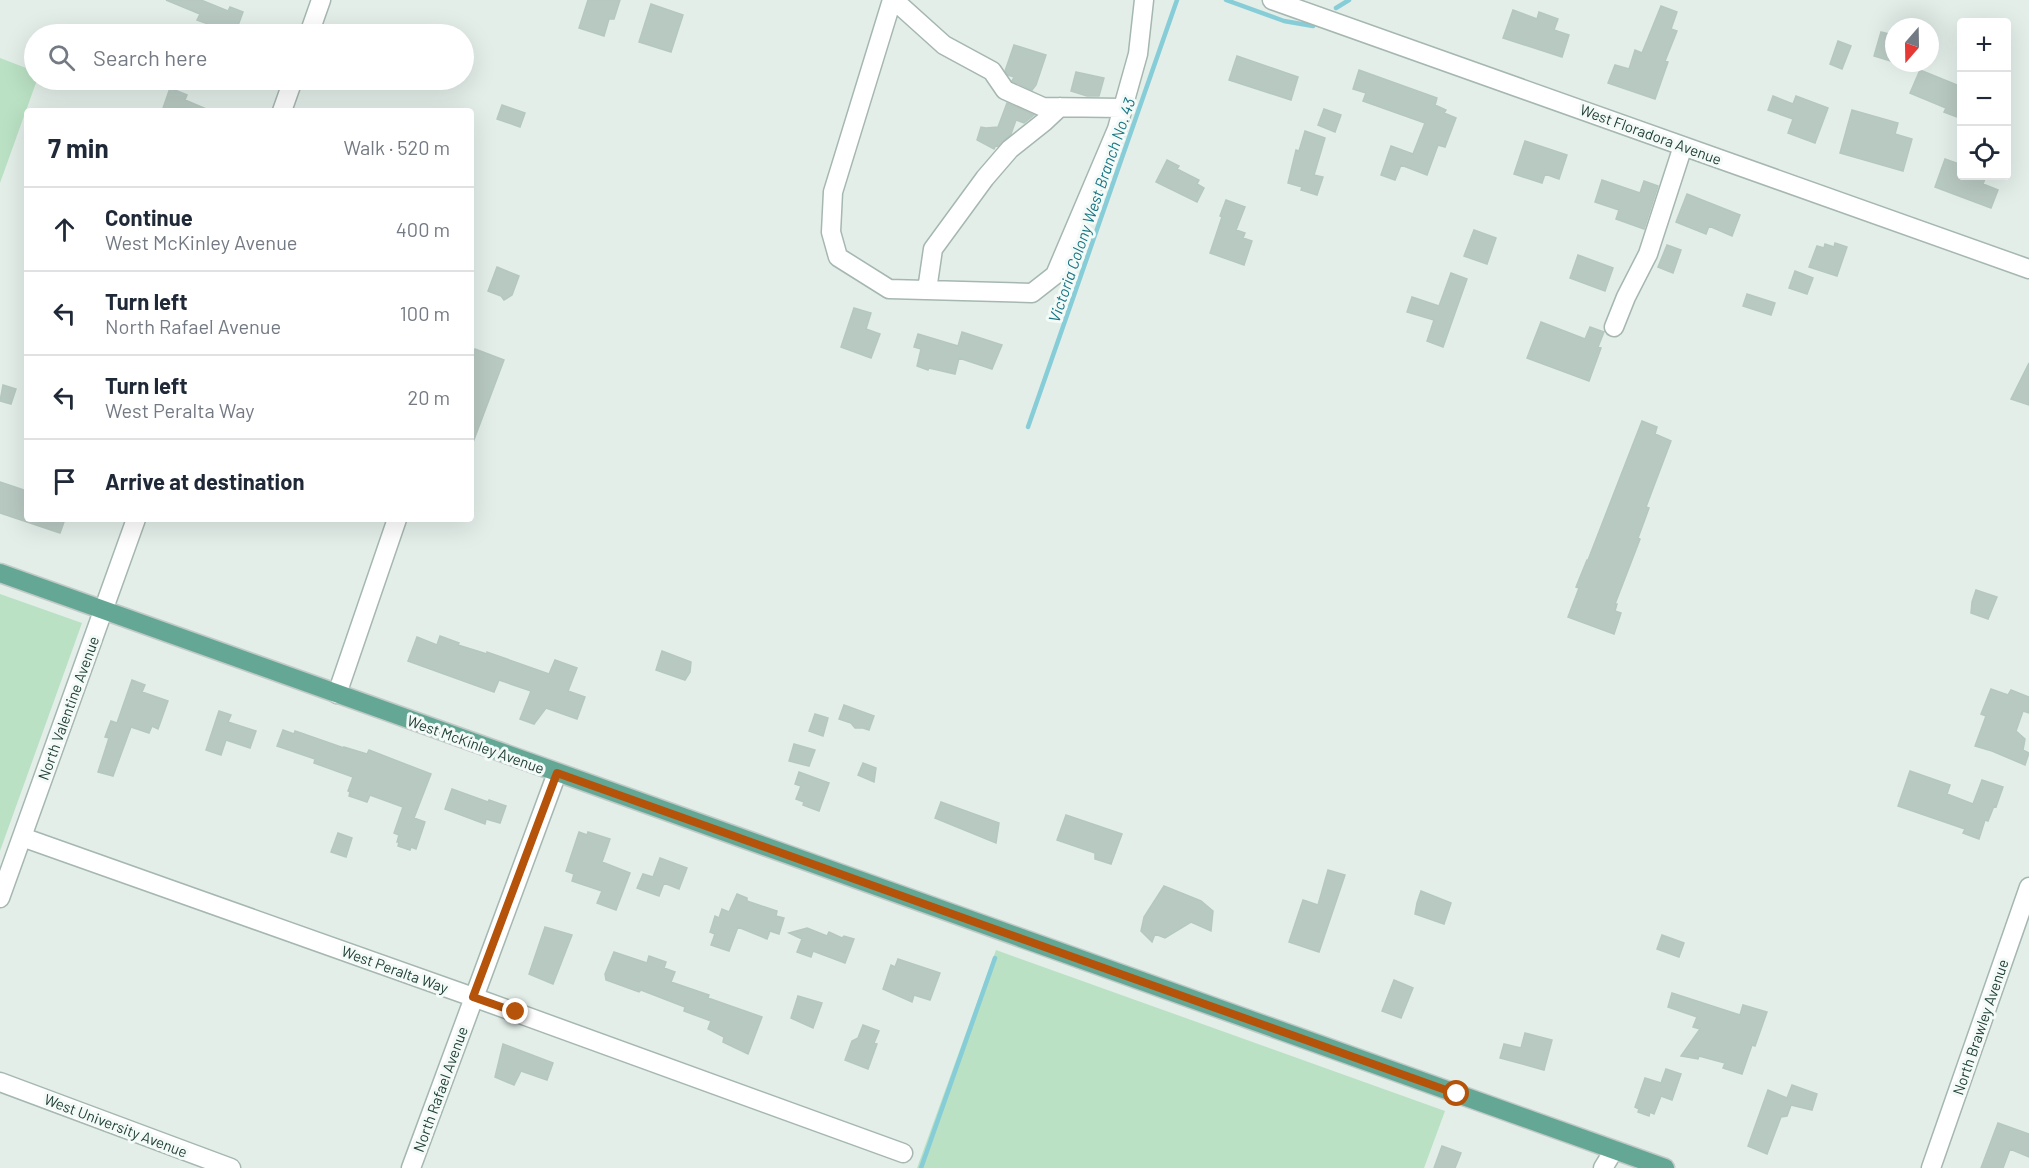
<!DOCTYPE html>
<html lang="en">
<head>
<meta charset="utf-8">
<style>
	body { margin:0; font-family:Barlow,sans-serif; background:#f2f2f3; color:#1f2937 }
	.controls { position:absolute; right:18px; top:18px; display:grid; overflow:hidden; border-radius:6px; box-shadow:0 6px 24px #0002 }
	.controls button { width:54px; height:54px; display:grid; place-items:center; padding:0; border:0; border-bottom:2px solid #e0e1e3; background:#fff; color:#1f2937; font:30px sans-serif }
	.compass { position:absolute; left:1885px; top:18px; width:54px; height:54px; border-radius:50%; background:#fff; box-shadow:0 6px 24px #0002; rotate:200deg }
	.stop { position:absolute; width:18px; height:18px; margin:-14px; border:4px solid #b45309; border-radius:50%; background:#fff }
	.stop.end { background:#b45309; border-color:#fff; box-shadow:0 2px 6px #0008 }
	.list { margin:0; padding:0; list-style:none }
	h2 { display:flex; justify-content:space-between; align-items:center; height:78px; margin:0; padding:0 24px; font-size:26px }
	h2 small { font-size:20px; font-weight:400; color:#747a83 }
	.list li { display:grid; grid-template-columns:39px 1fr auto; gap:18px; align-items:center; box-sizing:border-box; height:84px; padding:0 24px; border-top:2px solid #e0e1e3 }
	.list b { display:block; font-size:22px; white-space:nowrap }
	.list p { margin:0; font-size:20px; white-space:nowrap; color:#747a83 }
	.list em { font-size:20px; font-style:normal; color:#747a83 }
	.icon { flex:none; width:33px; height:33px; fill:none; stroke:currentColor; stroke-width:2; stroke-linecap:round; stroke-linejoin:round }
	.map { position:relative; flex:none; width:2029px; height:1168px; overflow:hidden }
	.search { position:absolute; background:#fff; box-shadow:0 6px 24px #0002; left:24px; top:24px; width:450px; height:66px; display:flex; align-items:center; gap:15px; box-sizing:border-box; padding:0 21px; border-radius:33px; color:#747a83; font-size:22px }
	.panel { position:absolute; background:#fff; box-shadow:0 6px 24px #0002; left:24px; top:108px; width:450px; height:414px; border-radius:6px }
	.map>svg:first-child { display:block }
	.green { fill:#bae1c4 }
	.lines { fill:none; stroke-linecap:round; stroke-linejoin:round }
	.stream { stroke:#87cdd7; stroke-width:4.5 }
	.building { fill:#b8c9c2; stroke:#b5c8c0; stroke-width:1.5 }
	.minor-casing { stroke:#a5b7b0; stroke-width:21 }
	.major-casing { stroke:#c1cac7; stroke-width:21 }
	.minor { stroke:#fff; stroke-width:18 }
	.major { stroke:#64a794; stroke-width:18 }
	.route { stroke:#b45309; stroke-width:8 }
	.labels { text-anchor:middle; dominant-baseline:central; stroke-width:6; stroke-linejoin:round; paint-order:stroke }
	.street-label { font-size:15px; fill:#214138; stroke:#f4faf7 }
	.water-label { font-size:16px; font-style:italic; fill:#157483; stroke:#f4faf7 }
</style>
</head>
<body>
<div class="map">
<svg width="2029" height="1168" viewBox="0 0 2029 1168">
	<rect width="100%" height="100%" fill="#e3eee9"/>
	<!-- green -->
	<path class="green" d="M0,58L34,71V80H37L0,183Z
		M0,594L82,623L0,851Z
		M996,950L1445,1111L1424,1168H917Z"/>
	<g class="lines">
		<!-- stream -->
		<path class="stream" d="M1226,0L1284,21L1313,26
			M1336,8L1349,0
			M1028,427L1177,0
			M921,1168L995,958"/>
	</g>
	<!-- building -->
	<path class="building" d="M166,0H201L228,11L230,7L243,12L236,31L223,26L222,29L197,20L200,14Z
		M588,0H620L614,19H609L604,36L579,28Z
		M651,4L683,15L671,52L639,42Z
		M1661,6L1677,12L1671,29L1677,31L1665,61L1668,62L1655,99L1608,83L1615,65L1629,69L1635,50L1642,53Z
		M1513,10L1537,19L1539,12L1558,19L1554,30L1569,35L1562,57L1503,38Z
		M1881,32L1894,35V62L1874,56Z
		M1838,41L1851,46L1842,69L1830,64Z
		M1014,45L1046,55L1036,85L1032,90L1012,81L1014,77L1008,75L1005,71Z
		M1237,56L1298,77L1291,100L1229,80Z
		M1359,70L1437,98L1435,105L1446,110L1444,113L1456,118L1445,147L1438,145L1427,175L1401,165L1395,180L1381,175L1391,146L1413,154L1425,123L1363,101L1366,93L1353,89Z
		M1920,70L1962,87V119L1944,112L1946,108L1910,93Z
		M1076,72L1104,78L1099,96H1087L1071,91Z
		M170,88L187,95L185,100L211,111H162Z
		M1773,96L1793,104L1796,96L1828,108L1815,143L1788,133L1793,119L1768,110Z
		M1007,103L1034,115L1024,123L1016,120L1011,134L998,146L996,145L994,149L977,140L981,127L986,128L998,127Z
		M502,105L525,113L520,127L497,119Z
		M1324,109L1341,115L1335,132L1318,125Z
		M1852,110L1898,123L1895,134L1912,139L1903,171L1840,153Z
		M1305,131L1325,138L1314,175L1323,177L1317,195L1301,190L1302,187L1288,183L1296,150L1299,151Z
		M1525,141L1567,155L1559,179L1545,174L1542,183L1514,174Z
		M1945,159L1962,165V176H1986L1983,184L1998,190L1991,208L1935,187Z
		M1167,160L1179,166L1177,169L1199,180L1197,184L1204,188L1197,202L1156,182Z
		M1602,180L1640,193L1644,181L1658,186L1644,229L1616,219L1619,210L1595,202Z
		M1687,194L1740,215L1732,236L1709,226L1706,234L1676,222Z
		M1226,200L1245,207L1236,230L1245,233L1243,238L1252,241L1244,265L1210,253L1222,217L1220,216Z
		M1474,230L1496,238L1487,264L1464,256Z
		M1835,243L1847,247L1837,276L1809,267L1817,246L1824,248L1825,244L1834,247Z
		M1667,245L1681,250L1673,273L1658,267Z
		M1578,255L1613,268L1605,291L1570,278Z
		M497,267L519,276L512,295L504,300L501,296L488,291Z
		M1795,271L1813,278L1807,294L1789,288Z
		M1451,273L1467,279L1443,347L1427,341L1434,320L1407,312L1412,297L1439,306Z
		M1747,294L1775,303L1771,315L1743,306Z
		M854,308L871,313L866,329L880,334L871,358L841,347Z
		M1541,322L1585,339L1590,327L1604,332L1598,347L1601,348L1589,381L1527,358Z
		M962,332L1002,345L992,369L959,358L955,374L929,368L928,370L917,366L921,349L914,347L918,334L958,346Z
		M475,349L504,360L472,445H471V361Z
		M2029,363V405L2011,399Z
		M3,385L16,389L11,404L0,401Z
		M1642,421L1657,427L1655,434L1671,441L1646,507L1649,508L1638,538L1640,539L1615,604H1617L1615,611L1621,613L1614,634L1568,617L1579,588L1576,587L1587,560H1588Z
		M0,482L27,491V519H65L60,533L0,513Z
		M1976,590L1997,597L1988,619L1971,613L1972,602Z
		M440,636L459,643L458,645L487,654V652L549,674L555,660L577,668L568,691L585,697L577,719L546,708L534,724L520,719L531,691L499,680L494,692L408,661L417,637L437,645Z
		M662,651L691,662L690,672L685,680L656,670Z
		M132,680L145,685L142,692L168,701L158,729L152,726L149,733L131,727L113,776L98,772L109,738L105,737L111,721L117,723Z
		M1991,689L2008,695L2011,690L2029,697V713L2023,711L2016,731L2025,739L2023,750L2029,753L2025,765L1992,751L1975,746L1986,716L1981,714Z
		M844,705L874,716L869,730L863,728H855L851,723L839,719Z
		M219,711L231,715L228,722L256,731L250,748L226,740L221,755L206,750Z
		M815,714L828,718L823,736L809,731Z
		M283,730L294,734L295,731L301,733L344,748V747L367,754L369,750L431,774L414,818L425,822L416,849L411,847L410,850L398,846L399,842H397L399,835L394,833L403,807L370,795L367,802L349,796L350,792L348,791L353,777L314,763L315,759L277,746Z
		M794,744L815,750L809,766L789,761Z
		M863,763L876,768L874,782L858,775Z
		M1910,771L1950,785L1947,794L1973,804L1982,780L2003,787L1996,807L1994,806L1988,821L1985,820L1979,839L1963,833L1965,829L1898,806Z
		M799,772L829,783L819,811L803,805L804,802L796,799L801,786L795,784Z
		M452,789L488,802L489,800L506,806L500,823L486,819L485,824L445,809Z
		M941,802L999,823L996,843L935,818Z
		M1066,815L1122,834L1111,864L1095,859V853L1057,840Z
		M579,832L587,835L588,832L610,839L602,862L630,873L616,910L597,903L602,891L572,881L574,874L566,871Z
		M338,833L352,838L346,857L331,852Z
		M660,858L687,868L679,889L664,883L659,896L637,888L643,874L653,877Z
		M1328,870L1345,875L1319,952L1289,942L1303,900L1318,905Z
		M1164,886L1201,901L1213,911L1211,931L1191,922L1165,938L1155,934L1152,942L1141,931L1144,917Z
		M1421,891L1451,903L1444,924L1415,914L1417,903Z
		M737,894L747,898V901L777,911L776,916L784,918L779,934L770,931L767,939L738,927L729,951L711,945L715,934L710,932L715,916L719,918L722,909L729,912Z
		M545,927L572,935L553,984L529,974Z
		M807,928L827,936L829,932L842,938L844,936L854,939L845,963L813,951L811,957L797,952L802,939L789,933Z
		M1662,935L1684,943L1679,957L1657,949Z
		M614,952L647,963L649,956L666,962L664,968L675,972L671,982L709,995L708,998L762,1017L748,1054L723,1042L724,1037L708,1029L711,1021L684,1011L685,1007L641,990L639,992L606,980L605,974Z
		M898,959L940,973L930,1000L914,995L912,1002L883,989L891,965L895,967Z
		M1394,980L1413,988L1401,1018L1382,1011Z
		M1672,993L1740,1015L1743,1005L1767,1012L1755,1046L1752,1045L1742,1074L1723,1068L1725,1063L1699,1056L1698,1059L1681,1056L1700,1029L1693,1027L1697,1017L1668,1007Z
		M798,996L822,1003L813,1028L791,1018Z
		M863,1025L879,1031L874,1043L877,1044L868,1069L845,1060L852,1041L858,1038Z
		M1525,1033L1552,1040L1544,1070L1500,1058L1504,1044L1521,1048Z
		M503,1044L553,1063L547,1080L521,1071L514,1085L495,1077Z
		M1666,1069L1681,1074L1672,1100L1661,1096L1654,1114L1650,1112L1649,1116L1638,1112L1639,1109L1635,1107L1645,1078L1661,1083Z
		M1792,1085L1817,1094L1812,1110L1791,1105L1787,1116L1781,1117L1767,1154L1748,1146L1768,1090L1787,1098Z
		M1998,1123L2029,1134V1157L2010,1149L2003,1168H1981Z
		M1442,1146L1461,1153L1455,1168H1434Z"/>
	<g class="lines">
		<defs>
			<path id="minor" d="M892,0L833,192L831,232L838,257L889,289L1032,293L1055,275L1117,129L1138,54L1144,0
				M894,0L944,45L992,71L1005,90L1043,107L1123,108
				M1272,0L2029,269
				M309,34L321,0
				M282,111L293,80
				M927,290L933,249L985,178L1010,149L1044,122L1060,107
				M1614,327L1626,297L1648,254L1683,146
				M337,694L397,519
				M22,837L473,997L903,1153
				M0,898L136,519
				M0,1082L231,1168
				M411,1168L557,773
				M1603,1168L1614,1150
				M1931,1168L2029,887"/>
			<path id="major" d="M0,573L1665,1168"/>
		</defs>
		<!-- minor casing -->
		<use href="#minor" class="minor-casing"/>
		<!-- major casing -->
		<use href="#major" class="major-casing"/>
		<!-- minor -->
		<use href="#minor" class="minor"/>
		<!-- major -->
		<use href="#major" class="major"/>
	</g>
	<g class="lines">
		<!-- route -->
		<path class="route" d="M516,1012L473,997L557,773L1457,1094"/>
	</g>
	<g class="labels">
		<!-- street labels -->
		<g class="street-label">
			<text transform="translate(1651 134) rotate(20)">West Floradora Avenue</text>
			<text transform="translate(68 708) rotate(-70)">North Valentine Avenue</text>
			<text transform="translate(476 744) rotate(20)">West McKinley Avenue</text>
			<text transform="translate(395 969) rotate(20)">West Peralta Way</text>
			<text transform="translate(1980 1027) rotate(-71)">North Brawley Avenue</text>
			<text transform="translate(440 1089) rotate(-70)">North Rafael Avenue</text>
			<text transform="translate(116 1125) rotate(21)">West University Avenue</text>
		</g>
		<!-- water labels -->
		<g class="water-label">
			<text transform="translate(1091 210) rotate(-71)">Victoria Colony West Branch No. 43</text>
		</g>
	</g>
</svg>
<div class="controls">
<button>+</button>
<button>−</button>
<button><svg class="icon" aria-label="locate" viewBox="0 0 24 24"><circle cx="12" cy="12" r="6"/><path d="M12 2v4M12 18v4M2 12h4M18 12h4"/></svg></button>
</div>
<svg class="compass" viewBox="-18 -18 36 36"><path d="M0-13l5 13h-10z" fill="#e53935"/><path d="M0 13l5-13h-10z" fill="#747a83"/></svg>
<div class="stop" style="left:1457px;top:1094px"></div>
<div class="stop end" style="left:516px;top:1012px"></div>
<div class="search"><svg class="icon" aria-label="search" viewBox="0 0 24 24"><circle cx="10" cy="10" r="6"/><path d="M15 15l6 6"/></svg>Search here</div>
<section class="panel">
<h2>7 min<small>Walk · 520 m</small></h2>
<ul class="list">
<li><svg class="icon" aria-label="ahead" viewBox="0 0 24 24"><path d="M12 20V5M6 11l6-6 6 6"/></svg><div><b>Continue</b><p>West McKinley Avenue</p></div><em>400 m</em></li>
<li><svg class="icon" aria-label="left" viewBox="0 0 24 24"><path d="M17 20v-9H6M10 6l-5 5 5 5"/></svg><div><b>Turn left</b><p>North Rafael Avenue</p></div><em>100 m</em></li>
<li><svg class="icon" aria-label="left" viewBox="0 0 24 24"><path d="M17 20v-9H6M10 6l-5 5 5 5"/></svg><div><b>Turn left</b><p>West Peralta Way</p></div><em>20 m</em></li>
<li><svg class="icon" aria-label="arrive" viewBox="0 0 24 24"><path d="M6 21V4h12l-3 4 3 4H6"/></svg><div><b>Arrive at destination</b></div></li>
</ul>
</section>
</div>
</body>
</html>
